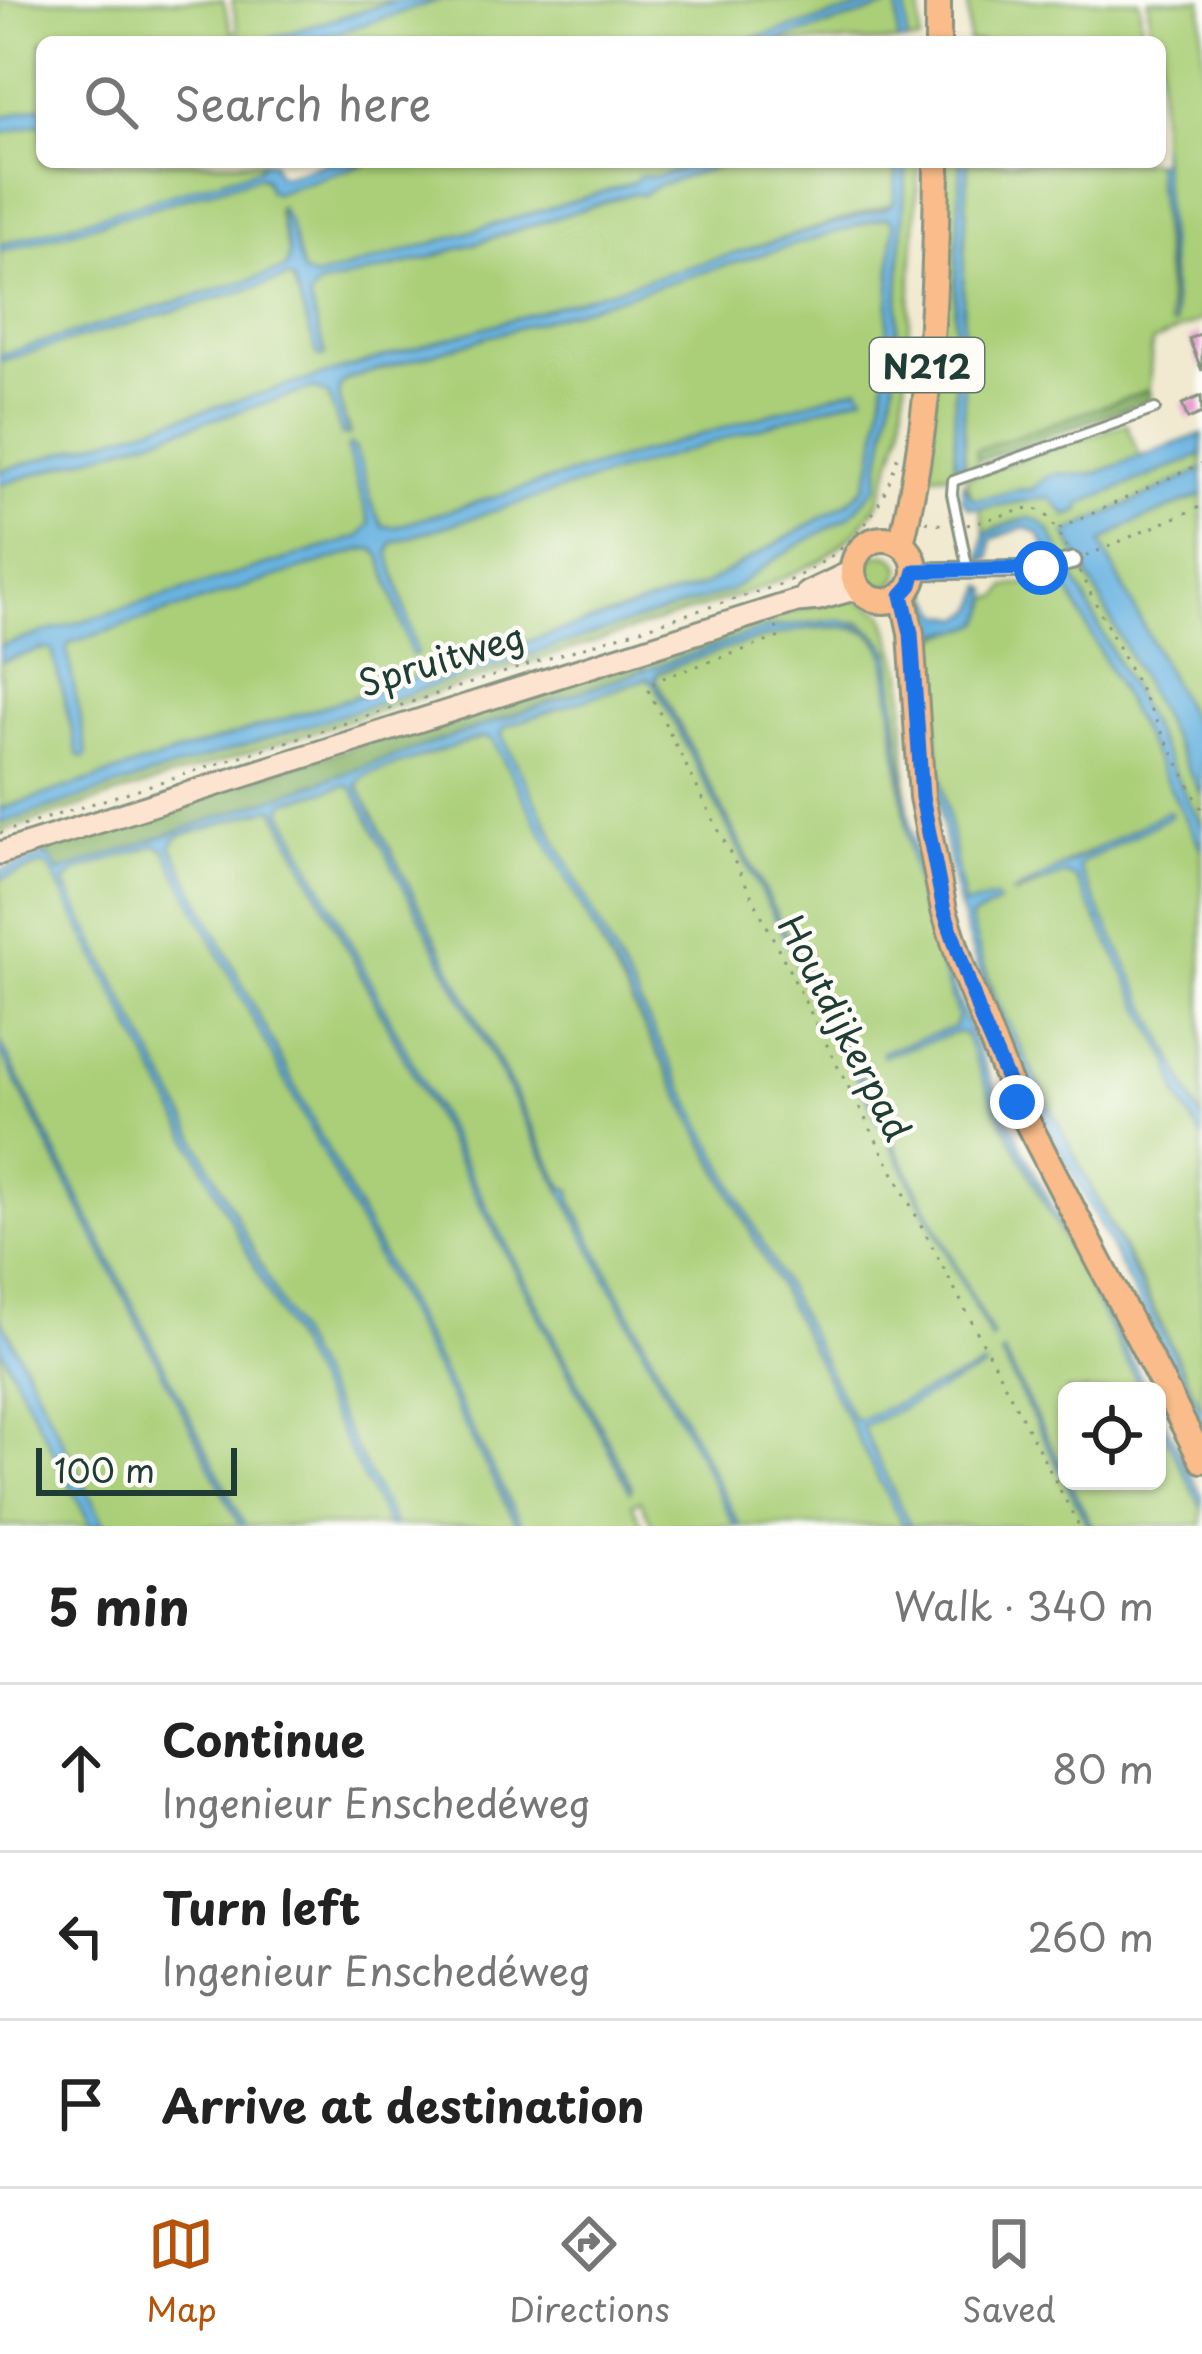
<!DOCTYPE html>
<html lang="en">
<head>
<meta charset="utf-8">
<style>
	body { margin:0; font-family:"Playpen Sans",sans-serif; background:#f2f2f2; color:#222 }
	.controls { position:absolute; right:36px; bottom:36px; display:grid; overflow:hidden; border-radius:18px; box-shadow:0 3px 9px #0004 }
	.controls button { width:108px; height:108px; display:grid; place-items:center; padding:0; border:0; border-bottom:3px solid #e0e0e0; background:#fff; color:#222; font:60px sans-serif }
	.scale { position:absolute; left:36px; bottom:30px; width:201px; box-sizing:border-box; padding-left:12px; border:6px solid #1f3d34; border-top:0; font-size:33px; line-height:42px; white-space:nowrap; color:#1f3d34; -webkit-text-stroke:9px #fdfcf7; paint-order:stroke }
	.stop { position:absolute; width:36px; height:36px; margin:-27px; border:9px solid #1a73e8; border-radius:50%; background:#fff }
	.stop.end { background:#1a73e8; border-color:#fff; box-shadow:0 3px 12px #0008 }
	.list { margin:0; padding:0; list-style:none }
	h2 { display:flex; justify-content:space-between; align-items:center; height:156px; margin:0; padding:0 48px; font-size:51px }
	h2 small { font-size:39px; font-weight:400; color:#767676 }
	.list li { display:grid; grid-template-columns:78px 1fr auto; gap:36px; align-items:center; box-sizing:border-box; height:168px; padding:0 48px; border-top:3px solid #e0e0e0 }
	.list b { display:block; font-size:45px; white-space:nowrap }
	.list p { margin:0; font-size:39px; white-space:nowrap; color:#767676 }
	.list em { font-size:39px; font-style:normal; color:#767676 }
	.icon { flex:none; width:66px; height:66px; fill:none; stroke:currentColor; stroke-width:2; stroke-linecap:round; stroke-linejoin:round }
	.map { position:relative; flex:none; width:1202px; height:1526px; overflow:hidden }
	.search { position:absolute; background:#fff; box-shadow:0 3px 9px #0004; left:36px; right:36px; top:36px; height:132px; display:flex; align-items:center; gap:30px; box-sizing:border-box; padding:0 42px; border-radius:18px; color:#767676; font-size:45px }
	.sheet { height:660px; background:#fff }
	nav { display:flex; justify-content:space-around; align-items:center; box-sizing:border-box; height:168px; border-top:3px solid #e0e0e0; background:#fff; font-size:33px; color:#767676 }
	nav a { display:grid; justify-items:center; gap:6px }
	nav .on { color:#b45309 }
	.map>svg:first-child { display:block }
	.green { fill:#aacf78; stroke:#648656; stroke-width:3 }
	.forest { fill:#87b268; stroke:#53784e; stroke-width:3 }
	.water { fill:#69b3e1; stroke:#44788a; stroke-width:3 }
	.building { fill:#e99fd1 }
	.lines { fill:none; stroke-linecap:round; stroke-linejoin:round }
	.service-casing { stroke:#889482; stroke-width:14 }
	.minor-casing { stroke:#889482; stroke-width:21 }
	.secondary-casing { stroke:#889482; stroke-width:27 }
	.primary-casing { stroke:#889482; stroke-width:30 }
	.path { stroke:#889482; stroke-width:3; stroke-dasharray:3 9; stroke-linecap:butt }
	.service { stroke:#fff; stroke-width:8 }
	.minor { stroke:#fff; stroke-width:15 }
	.secondary { stroke:#fde4d0; stroke-width:21 }
	.primary { stroke:#f9bc8a; stroke-width:24 }
	.route { stroke:#1a73e8; stroke-width:15 }
	.labels { text-anchor:middle; dominant-baseline:central; stroke-width:9; stroke-linejoin:round; paint-order:stroke }
	.shield { fill:#fdfcf7; stroke:#62766e; stroke-width:3 }
	.shield-label { font-size:33px; font-weight:bold; fill:#1f3d34 }
	.street-label { font-size:36px; fill:#1f3d34; stroke:#fdfcf7 }
</style>
</head>
<body>
<div class="map">
<svg width="1202" height="1526" viewBox="0 0 1202 1526">
	<rect width="100%" height="100%" fill="#fdfcf7"/>
	<filter id="ink" filterUnits="userSpaceOnUse"><feTurbulence type="fractalNoise" baseFrequency=".00833" numOctaves="2"/><feDisplacementMap in="SourceGraphic" scale="24" xChannelSelector="R" yChannelSelector="G"/><feConvolveMatrix kernelMatrix="1 2 1 2 8 2 1 2 1" color-interpolation-filters="sRGB"/></filter>
	<filter id="wash" filterUnits="userSpaceOnUse"><feTurbulence type="fractalNoise" baseFrequency=".004" numOctaves="4" result="noise"/><feDisplacementMap in="SourceGraphic" scale="48" xChannelSelector="R" yChannelSelector="G"/><feGaussianBlur stdDeviation="2.7" result="paint"/><feColorMatrix in="noise" values="0 0 0 0 0 0 0 0 0 0 0 0 0 0 0 0 0 1.4 0 .05"/><feComposite in="paint" operator="in"/></filter>
	<g filter="url(#wash)">
		<rect width="100%" height="100%" fill="#f1ead1"/>
		<!-- green -->
		<path class="green" d="M0,0H223L232,33L238,31L232,0H397L260,42H42V106L0,118Z
			M440,0H889L741,42H309Z
			M906,0H920V42H907Z
			M968,0H1139L1143,42H969Z
			M1148,0H1202V320L1152,342L1149,390L977,450L978,461L967,472L930,475L945,162H961L955,285V464H964L963,286L968,162H1155L1170,324L1175,323L1160,145V42H1151Z
			M894,5L898,9V42H773Z
			M42,123V162H263L259,169L0,245V134Z
			M371,162H704L656,177L641,175L633,183L316,278L303,273L292,236L277,208L289,255L286,269L0,355V252L261,176L275,193Z
			M731,162H897L894,203L665,276L0,471V361L287,278L293,280L318,356L321,357L325,353L309,298L318,286L429,258L634,193L642,195L659,185Z
			M906,162H919L902,428L879,502L858,530L824,559L759,589L0,832V824L730,591L877,486L894,383Z
			M886,217L894,222L884,389L873,462L865,486L847,503L703,586L0,809V662L42,649L52,650L58,672L69,643L77,638L364,549H374L381,557L411,654L415,656L417,652L389,553L392,543L859,387L395,527H384L377,518L355,447L347,449L370,524L359,537L0,646V485L314,388L328,395L342,435L350,434L338,397L339,386L348,379Z
			M1126,424L1141,459L1077,478L1056,474L1031,490C1011,487 993,501 972,499L966,478Z
			M1202,455V470L1066,533L1202,796V827L1050,531C1031,509 1008,524 985,533L980,508L1050,497L1067,516L1080,511L1079,504Z
			M1202,495V741L1101,542L1127,526Z
			M868 570a16 16 0 1 1 32 0a16 16 0 1 1-32 0Z
			M1061,576L1202,850V1122L1079,868L1083,862L1171,816V813L1071,860L1014,896L1064,874L1076,878L1171,1065L1178,1096L1202,1138V1410L1141,1282L1006,1025L970,926V919L998,903L995,898L965,906C943,819 933,731 932,641C953,623 989,638 989,599L1000,596L1006,587Z
			M926,583L930,595L929,726L911,600Z
			M851,596L884,614L903,674L907,802L890,652L861,622C784,616 716,646 644,670L641,654Z
			M843,627L871,633L885,652L901,791L922,909L958,1016L955,1027L883,1052V1056L958,1031L965,1034L994,1105L1142,1391H1067V1478L1003,1353L1001,1355L1088,1526H910L862,1427L984,1367L859,1420L853,1418L501,734L506,726L648,678L656,686L991,1338L869,1096L860,1063L851,1060L655,677C671,663 768,634 794,630C810,628 827,628 843,627Z
			M482,737L492,739L510,769L903,1526H740L573,1203L571,1190L563,1187L357,784L366,775Z
			M347,785L353,789L735,1526H653L640,1500L632,1504L643,1526H522L171,846L178,836L273,807L630,1491L632,1487L282,810L286,802Z
			M156,845L165,849L517,1526H395L64,883L77,871Z
			M42,865L50,868L388,1526H245L0,1041V879Z
			M0,1050L240,1526H105L0,1316Z
			M0,1347L91,1526H0Z
			M1157,1420L1202,1508V1526H1092L1069,1481H1157Z"/>
		<!-- forest -->
		<path class="forest" d="M1149,390L1150,400L978,461L976,450Z
			M641,654L644,670L59,872L49,857L36,849Z"/>
		<!-- water -->
		<path class="water" d="M397,0H440L309,42H260Z
			M889,0H906L907,42H898V9L894,5L773,42H741Z
			M42,106V123L0,134V118Z
			M1160,145L1175,323L1174,326L1155,162H1160Z
			M263,162H272L277,175L286,176L329,162H371L275,193L269,191L265,178L260,176L0,252V245L258,169Z
			M704,162H731L659,185L642,195L633,193L429,258L318,286L309,299L325,354L322,357L318,356L293,280L287,278L0,361V355L286,269L289,255L279,205L289,222L303,273L316,278L633,183L641,175L656,177Z
			M897,162H906L894,383L877,486L850,516L781,555L730,591L0,824V809L703,586L847,503L865,486L873,462L884,389L894,222L886,217L348,379L340,386L338,397L348,436L342,435L328,395L314,388L0,485V471L888,208L894,202Z
			M961,162H968L963,286L964,464L959,467L955,465V285Z
			M859,387L864,395L392,543L389,553L417,652L415,656L411,654L381,557L374,549H364L70,643L67,650L87,754L84,758L78,755L52,650L42,649L0,662V646L359,537L370,524L347,449L350,444C368,465 365,503 384,526L395,527Z
			M1202,434V455L1080,504V511L1067,516L1050,497L980,508L969,507L962,499L963,483L972,498C993,501 1011,487 1031,490C1039,485 1045,475 1056,474C1070,473 1081,477 1096,473Z
			M1202,470V495L1127,526L1101,543L1202,741V796L1066,533Z
			M1028,518C1048,520 1053,537 1061,553L1052,559L1039,534L1025,527L991,539L990,558L981,560L985,533Z
			M1070,570L1202,827V850L1061,576Z
			M984,586L989,590C989,633 975,626 942,633L932,642L938,759L964,906L995,898L998,903L970,919L991,989L1202,1410V1428C1164,1351 1125,1275 1086,1199C1036,1104 985,1009 959,905C933,802 926,700 930,595L942,614L963,618L977,609Z
			M838,620C865,624 874,629 890,652C899,736 905,824 928,906C975,1079 1067,1233 1148,1391H1142L994,1105L965,1034L958,1032L883,1056L882,1052L954,1027L958,1017L922,909L911,860L885,653C880,645 875,636 867,632C827,610 701,657 658,672L655,678L851,1060L867,1063L859,1071L869,1096L993,1337L991,1339L655,686L648,678L506,726L501,734L853,1418L859,1420L984,1366V1369L862,1427L910,1526H903L608,955L492,739L482,737L366,775L357,785L563,1187L570,1190L573,1204L740,1526H735L353,789L346,785L286,802L282,810L632,1487L630,1491L274,807L178,836L171,846L522,1526H517L165,850L155,845L77,871L64,882L395,1526H388L50,868L42,865L0,879V871L42,856L49,857L60,872L767,628Z
			M1168,811L1171,816L1083,862L1079,868L1169,1050L1202,1122V1138L1178,1096L1171,1065L1076,878L1064,874L1011,894Z
			M0,1041L245,1526H240L0,1050Z
			M0,1316L105,1526H91L0,1347Z
			M1003,1352L1092,1526H1088L1001,1355Z
			M1157,1408L1202,1496V1508L1157,1420Z"/>
		<g id="blocks">
			<!-- building -->
			<path class="building" d="M1202,333V371L1189,339Z
				M1201,396L1202,413L1188,419L1182,404Z"/>
		</g>
	</g>
	<g filter="url(#ink)">
		<use href="#blocks" fill-opacity="0" stroke="#889482" stroke-width="3"/>
		<g class="lines">
			<defs>
				<path id="service" d="M968,570L952,494L953,481L1155,409"/>
				<path id="minor" d="M915,571L1041,569L1073,561"/>
				<path id="secondary" d="M807,593L853,571
					M0,853L797,601L819,599L858,588"/>
				<path id="primary" d="M938,0V42
					M853 570a31 31 0 1 1 62 0a31 31 0 1 1-62 0Z
					M901,544C931,421 936,289 937,162
					M903,595L911,633L922,797L944,910L963,970L1017,1102L1202,1460"/>
			</defs>
			<!-- service casing -->
			<use href="#service" class="service-casing"/>
			<!-- minor casing -->
			<use href="#minor" class="minor-casing"/>
			<!-- secondary casing -->
			<use href="#secondary" class="secondary-casing"/>
			<!-- primary casing -->
			<use href="#primary" class="primary-casing"/>
			<!-- path -->
			<path class="path" d="M926,521L945,526
				M967,525L1033,507L1050,518L1066,547
				M1059,529L1202,463
				M1086,556L1202,506
				M1079,571L1202,810
				M776,627L780,637L660,679L647,688L838,1067L1079,1526
				M0,833L782,584C846,554 882,520 899,450"/>
			<!-- service -->
			<use href="#service" class="service"/>
			<!-- minor -->
			<use href="#minor" class="minor"/>
			<!-- secondary -->
			<use href="#secondary" class="secondary"/>
			<!-- primary -->
			<use href="#primary" class="primary"/>
		</g>
	</g>
	<g class="lines" filter="url(#ink)">
		<!-- route -->
		<path class="route" d="M1017,1102L983,1024L944,910L922,797L911,633L902,595L911,585L915,571L1041,568"/>
	</g>
	<g class="labels">
		<!-- shield labels -->
		<rect class="shield" x="870" y="338" width="114" height="54" rx="9"/>
		<g class="shield-label">
			<text x="927" y="365">N212</text>
		</g>
		<!-- street labels -->
		<g class="street-label">
			<text transform="translate(441 658) rotate(-17)">Spruitweg</text>
			<text transform="translate(846 1027) rotate(63)">Houtdijkerpad</text>
		</g>
	</g>
</svg>
<div class="controls">
<button><svg class="icon" aria-label="locate" viewBox="0 0 24 24"><circle cx="12" cy="12" r="6"/><path d="M12 2v4M12 18v4M2 12h4M18 12h4"/></svg></button>
</div>
<div class="scale">100 m</div>
<div class="stop" style="left:1041px;top:568px"></div>
<div class="stop end" style="left:1017px;top:1102px"></div>
<div class="search"><svg class="icon" aria-label="search" viewBox="0 0 24 24"><circle cx="10" cy="10" r="6"/><path d="M15 15l6 6"/></svg>Search here</div>
</div>
<section class="sheet">
<h2>5 min<small>Walk · 340 m</small></h2>
<ul class="list">
<li><svg class="icon" aria-label="ahead" viewBox="0 0 24 24"><path d="M12 20V5M6 11l6-6 6 6"/></svg><div><b>Continue</b><p>Ingenieur Enschedéweg</p></div><em>80 m</em></li>
<li><svg class="icon" aria-label="left" viewBox="0 0 24 24"><path d="M17 20v-9H6M10 6l-5 5 5 5"/></svg><div><b>Turn left</b><p>Ingenieur Enschedéweg</p></div><em>260 m</em></li>
<li><svg class="icon" aria-label="arrive" viewBox="0 0 24 24"><path d="M6 21V4h12l-3 4 3 4H6"/></svg><div><b>Arrive at destination</b></div></li>
</ul>
</section>
<nav>
<a class="on"><svg class="icon" aria-label="map" viewBox="0 0 24 24"><path d="M3 6l6-2 6 2 6-2v14l-6 2-6-2-6 2zM9 4v14M15 6v14"/></svg>Map</a>
<a><svg class="icon" aria-label="directions" viewBox="0 0 24 24"><path d="M12 3l9 9-9 9-9-9zM9 14v-3h6M13 9l2 2-2 2"/></svg>Directions</a>
<a><svg class="icon" aria-label="saved" viewBox="0 0 24 24"><path d="M7 4h10v16l-5-4-5 4z"/></svg>Saved</a>
</nav>
</body>
</html>
